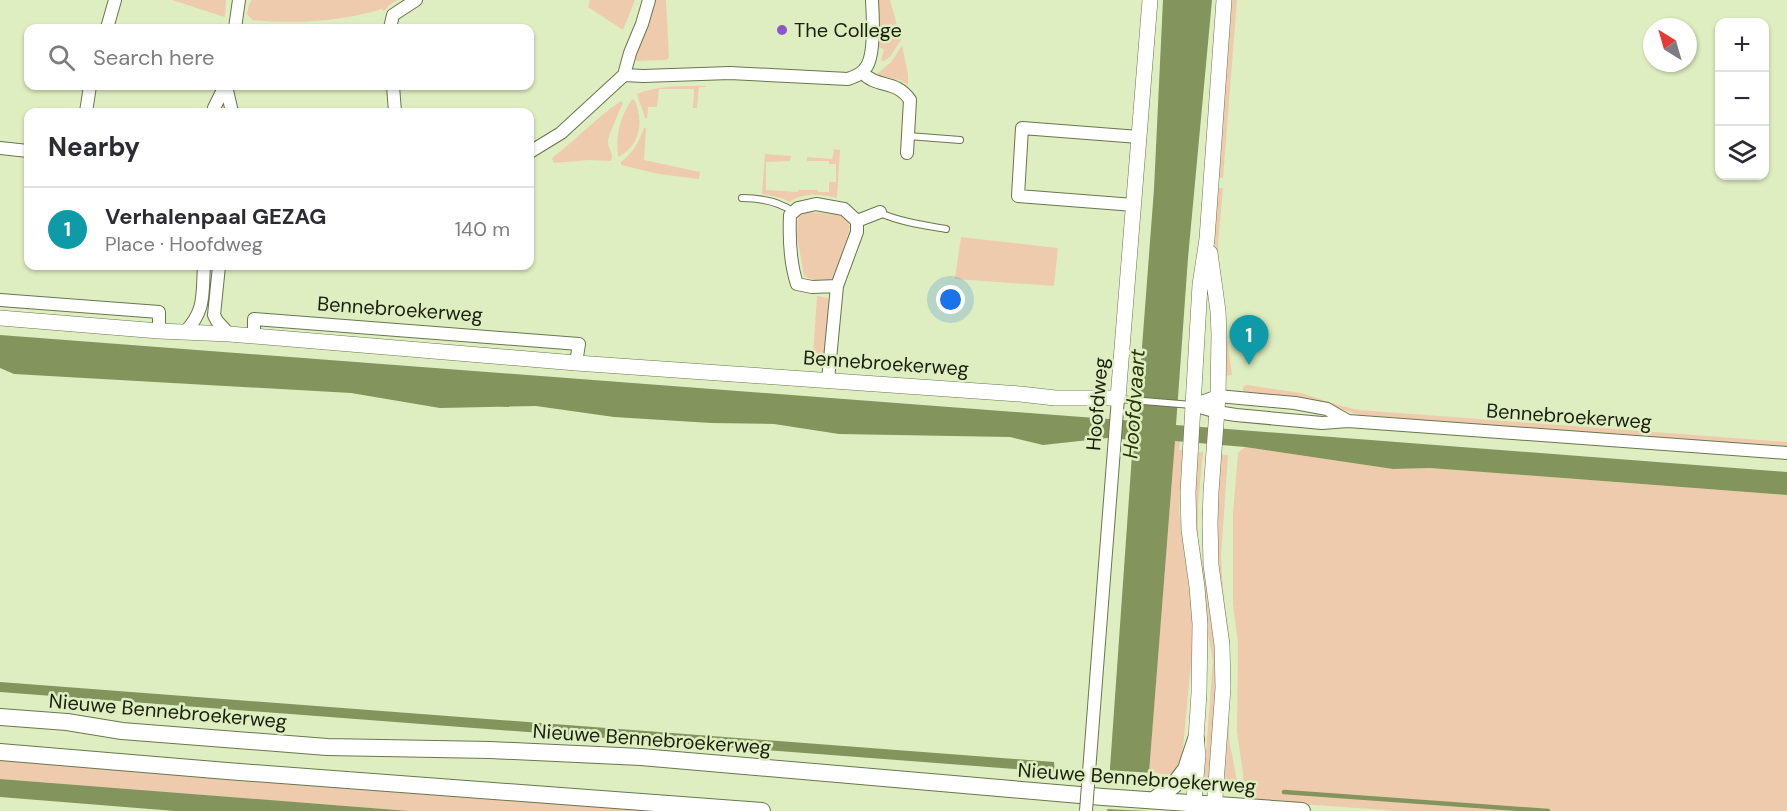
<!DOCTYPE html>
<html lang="en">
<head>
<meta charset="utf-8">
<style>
	body { margin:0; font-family:"DM Sans",sans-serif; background:#f7f7f7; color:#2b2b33 }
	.controls { position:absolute; right:18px; top:18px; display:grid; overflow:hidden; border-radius:12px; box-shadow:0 2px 4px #0004 }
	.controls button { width:54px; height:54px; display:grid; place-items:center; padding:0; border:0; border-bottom:2px solid #e1e1e2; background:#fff; color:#2b2b33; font:30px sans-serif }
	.compass { position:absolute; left:1643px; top:18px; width:54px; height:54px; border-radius:50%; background:#fff; box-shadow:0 2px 4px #0004; rotate:323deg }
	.you { position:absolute; left:951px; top:300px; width:21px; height:21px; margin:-15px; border:4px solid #fff; border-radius:50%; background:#1a73e8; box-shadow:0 0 0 9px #1a73e833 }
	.badge { display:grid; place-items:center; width:39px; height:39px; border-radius:50%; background:#8d55cc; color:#fff; font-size:20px; font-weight:700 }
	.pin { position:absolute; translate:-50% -50px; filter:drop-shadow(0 2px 3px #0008) }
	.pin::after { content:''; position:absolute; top:32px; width:21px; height:18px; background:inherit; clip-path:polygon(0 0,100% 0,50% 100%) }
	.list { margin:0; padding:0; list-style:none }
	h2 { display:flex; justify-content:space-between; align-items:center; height:78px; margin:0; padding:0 24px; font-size:26px }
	h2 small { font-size:20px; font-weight:400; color:#7c7c81 }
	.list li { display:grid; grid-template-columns:39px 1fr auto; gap:18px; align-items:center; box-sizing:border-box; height:84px; padding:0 24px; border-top:2px solid #e1e1e2 }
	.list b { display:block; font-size:22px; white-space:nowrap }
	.list p { margin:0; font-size:20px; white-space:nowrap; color:#7c7c81 }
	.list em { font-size:20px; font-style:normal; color:#7c7c81 }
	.icon { flex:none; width:33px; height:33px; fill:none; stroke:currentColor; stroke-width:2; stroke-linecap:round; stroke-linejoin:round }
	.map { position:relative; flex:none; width:1787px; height:811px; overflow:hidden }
	.search { position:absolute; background:#fff; box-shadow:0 2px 4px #0004; left:24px; top:24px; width:510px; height:66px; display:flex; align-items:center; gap:15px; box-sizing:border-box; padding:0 21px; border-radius:12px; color:#7c7c81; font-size:22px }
	.panel { position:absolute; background:#fff; box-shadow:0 2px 4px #0004; left:24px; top:108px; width:510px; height:162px; border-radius:12px }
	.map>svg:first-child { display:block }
	.green { fill:#eecbad }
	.water { fill:#83945c }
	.pier { fill:#dfeec0 }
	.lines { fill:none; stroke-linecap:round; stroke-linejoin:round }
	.stream { stroke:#83945c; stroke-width:4.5 }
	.service-casing { stroke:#69764d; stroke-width:8 }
	.minor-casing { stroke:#69764d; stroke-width:14 }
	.tertiary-casing { stroke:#69764d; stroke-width:16 }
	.secondary-casing { stroke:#69764d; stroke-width:18 }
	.service { stroke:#fff; stroke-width:6 }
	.minor { stroke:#fff; stroke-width:12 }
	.tertiary { stroke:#fff; stroke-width:15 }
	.secondary { stroke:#fff; stroke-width:16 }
	.minor-bridge-casing { stroke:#69764d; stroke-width:14; stroke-linecap:butt }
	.minor-bridge { stroke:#fff; stroke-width:12 }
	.poi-dot { fill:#8d55cc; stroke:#dfeec0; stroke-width:2 }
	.labels { text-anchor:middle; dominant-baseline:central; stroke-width:5; stroke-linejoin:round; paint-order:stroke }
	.poi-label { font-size:20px; fill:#1a1f0e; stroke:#dfeec0; text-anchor:start }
	.street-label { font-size:20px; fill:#1a1f0e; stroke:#dfeec0 }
	.water-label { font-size:21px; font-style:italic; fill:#2b3609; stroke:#dfeec0 }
</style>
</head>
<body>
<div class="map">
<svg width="1787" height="811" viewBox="0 0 1787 811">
	<rect width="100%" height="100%" fill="#dfeec0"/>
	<!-- green -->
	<path class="green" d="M172,0H226L225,17L221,16Z
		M252,0H398L389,5L384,11L382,9C340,22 296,24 252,20L247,14L249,4Z
		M590,0H635L623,30L588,7Z
		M656,0H666L669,58L665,60L636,61L635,56Z
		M877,0H890L901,40L890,57L884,61L881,60L884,50L878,46Z
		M1230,0H1237L1223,178L1217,177Z
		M902,45L908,74V85L902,81L877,74L892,61Z
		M706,86V87H699L697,108H693L694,89H659L657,107H648L647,119L645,118C643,110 639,102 637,94C658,85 683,86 706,86Z
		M632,99L635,101C644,122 640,146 618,157C616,133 619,120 632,99Z
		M621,101L623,103C620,110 607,138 608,143C609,151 614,153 611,161L589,160L554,163L552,159L553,157C577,139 597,117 621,101Z
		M644,128H646L644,160L700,172L699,179L659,174L621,165V162C633,153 639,142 644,128Z
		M834,149L840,150L837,198C820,194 804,192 789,202L782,198L762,194L765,154L791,156L790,161L766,162V190L798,192V190H818V192H829V182H836V164H829V161H807V157L832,159Z
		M1223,188L1218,244L1220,283L1232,375L1225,376L1214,234L1215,189Z
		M805,212L824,213L845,216L850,227L835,277C825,283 814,281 804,276L797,236L798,215Z
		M961,237L1058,248L1054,286L955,279Z
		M817,296L828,298L829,301L825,358L813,357Z
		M1247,385L1301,393L1338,405L1359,410L1787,442V448L1359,415L1332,406L1243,393V387Z
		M1175,441H1180L1179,450H1183L1179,512L1190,584L1194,632L1181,769C1170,777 1161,775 1149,770Z
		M1245,447L1393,469L1430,468L1787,495V811H1398L1244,800L1243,773L1237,732L1238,643L1233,605V513L1238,453Z
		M1203,452L1198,505V539L1212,610L1218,665L1211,779L1206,792L1204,778L1213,661L1204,614L1193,536L1195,453Z
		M1217,454L1228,455L1221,556L1223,590L1230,640L1229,739L1237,781V794L1228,787L1224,772L1215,556Z
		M0,760L74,766L710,811H409L0,779Z"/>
	<!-- water -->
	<path class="water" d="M1163,0H1212L1188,258L1176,425L1787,472V495L1430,468L1393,469L1245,447L1175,441L1146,811H1107L1133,440L1107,438L1043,445L1010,437L839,434L774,424L711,423L614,417L536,406L440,408L351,393L14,374L0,368V335L1135,421L1139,387L1154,189Z
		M0,682L1054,762L1055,772L0,692Z
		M0,779L409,811H175L0,797Z"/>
	<!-- pier -->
	<path class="pier" d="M1107,770L1152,773L1149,811L1104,809Z"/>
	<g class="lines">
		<!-- stream -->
		<path class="stream" d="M1284,792L1548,811"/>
		<defs>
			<path id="service" d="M908,136L960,140
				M742,198C761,198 778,201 794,212
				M880,213C901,222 923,225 946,229
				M1119,399L1192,405"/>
			<path id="minor" d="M107,28L115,0
				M235,28L239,0
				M390,28L393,15L416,0
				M862,72C877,89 896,79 910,100L907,153
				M624,75L643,76L730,73L848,79C856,76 862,74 867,66C875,52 873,16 872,0
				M226,86L232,112
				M393,86L395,112
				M86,112L90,86
				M214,112V108L225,86
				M0,148L28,151
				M530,152L561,133L624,75L630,53L642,24L649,0
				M1134,205L1018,196L1022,128L1139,137
				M857,221L880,212
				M219,266L214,315L217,321L229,334
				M0,300L159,312V331
				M185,332C206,310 202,294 204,266
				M254,337V319L579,344L576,363
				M828,380L837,286L857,232V221L844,209L816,204L798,208L790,215C789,238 790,263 797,284L812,287L837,286
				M1193,405L1217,412L1236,415L1322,423L1348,421L1787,453
				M1193,405L1218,396L1295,403L1327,409L1348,421
				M1099,642L1118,398"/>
			<path id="tertiary" d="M1210,253L1218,311L1219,334L1218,396L1211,492L1210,523L1211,565L1222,645L1223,688L1214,811
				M0,318L159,331L229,334L576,363L1020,394L1055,398H1118L1150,0
				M1193,811L1198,755L1196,739L1199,693L1200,624L1197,587L1189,530L1188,492L1200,285L1207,239L1224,0"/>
			<path id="secondary" d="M0,717L67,722L122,731L327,747L490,750L641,757L1103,797L1302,811
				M0,752L227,771L762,811
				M1154,800L1174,785L1186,769L1196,739"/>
		</defs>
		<!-- service casing -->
		<use href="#service" class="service-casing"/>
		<!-- minor casing -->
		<use href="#minor" class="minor-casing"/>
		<!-- tertiary casing -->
		<use href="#tertiary" class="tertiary-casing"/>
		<!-- secondary casing -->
		<use href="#secondary" class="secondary-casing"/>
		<!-- service -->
		<use href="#service" class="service"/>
		<!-- minor -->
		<use href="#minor" class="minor"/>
		<!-- tertiary -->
		<use href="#tertiary" class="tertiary"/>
		<!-- secondary -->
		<use href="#secondary" class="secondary"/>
		<defs>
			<path id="minor-bridge" d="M1086,811L1099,642"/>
		</defs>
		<!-- minor-bridge casing -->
		<use href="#minor-bridge" class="minor-bridge-casing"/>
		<!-- minor-bridge -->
		<use href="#minor-bridge" class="minor-bridge"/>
	</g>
	<!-- markers -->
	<circle class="poi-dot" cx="782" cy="30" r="6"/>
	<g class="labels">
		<!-- poi labels -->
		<g class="poi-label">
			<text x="794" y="30">The College</text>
		</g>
		<!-- street labels -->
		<g class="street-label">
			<text transform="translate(400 309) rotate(4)">Bennebroekerweg</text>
			<text transform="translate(886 363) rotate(4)">Bennebroekerweg</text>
			<text transform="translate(1097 404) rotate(-85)">Hoofdweg</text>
			<text transform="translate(1569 416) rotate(4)">Bennebroekerweg</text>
			<text transform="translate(168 711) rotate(5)">Nieuwe Bennebroekerweg</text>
			<text transform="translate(652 739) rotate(4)">Nieuwe Bennebroekerweg</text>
			<text transform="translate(1137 778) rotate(4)">Nieuwe Bennebroekerweg</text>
		</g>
		<!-- water labels -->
		<g class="water-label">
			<text transform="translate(1134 404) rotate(-86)">Hoofdvaart</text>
		</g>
	</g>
</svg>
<div class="controls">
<button>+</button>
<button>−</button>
<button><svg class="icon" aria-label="layers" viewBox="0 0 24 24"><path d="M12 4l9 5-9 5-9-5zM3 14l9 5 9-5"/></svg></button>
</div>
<svg class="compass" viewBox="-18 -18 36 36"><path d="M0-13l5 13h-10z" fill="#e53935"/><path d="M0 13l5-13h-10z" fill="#7c7c81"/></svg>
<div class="you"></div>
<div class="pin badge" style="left:1249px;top:365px;background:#0f9aa8">1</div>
<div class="search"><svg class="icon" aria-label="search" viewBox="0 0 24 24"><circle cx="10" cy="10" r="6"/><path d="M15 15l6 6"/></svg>Search here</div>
<section class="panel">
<h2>Nearby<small></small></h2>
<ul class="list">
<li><span class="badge" style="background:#0f9aa8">1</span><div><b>Verhalenpaal GEZAG</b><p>Place · Hoofdweg</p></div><em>140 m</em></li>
</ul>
</section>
</div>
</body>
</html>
